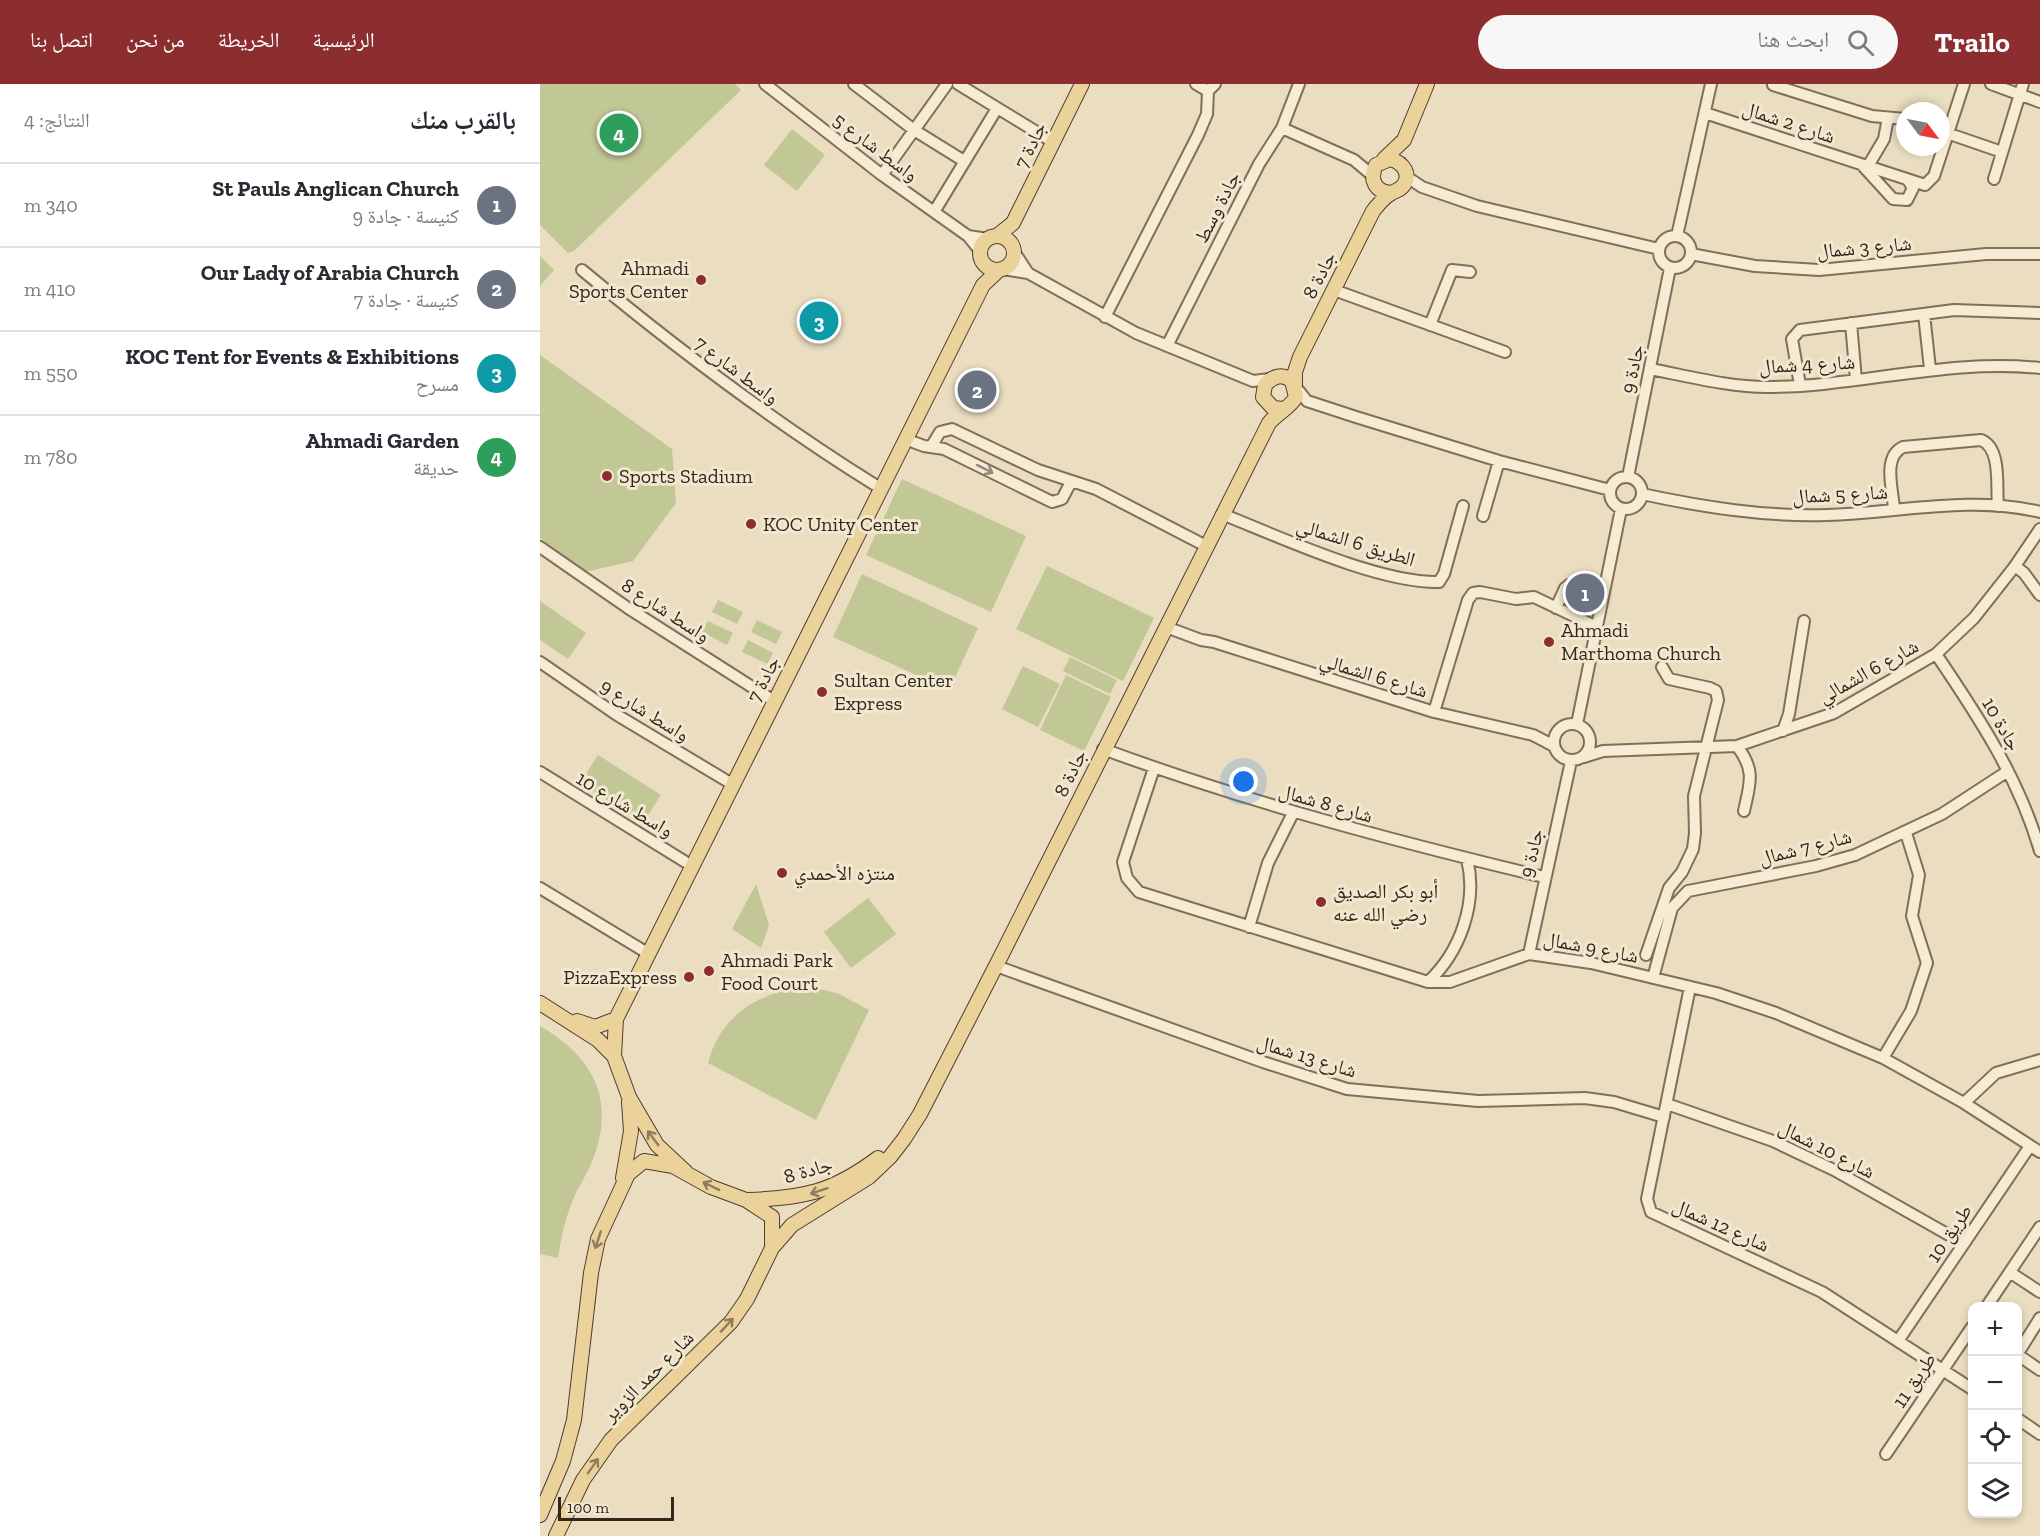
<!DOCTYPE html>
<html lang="ar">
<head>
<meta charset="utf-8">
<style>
	body { margin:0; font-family:"Zilla Slab","Noto Naskh Arabic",serif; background:#f7f7f7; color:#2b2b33; direction:rtl }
	.controls { position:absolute; right:18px; bottom:18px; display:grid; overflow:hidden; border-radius:12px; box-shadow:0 3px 9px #0003 }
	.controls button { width:54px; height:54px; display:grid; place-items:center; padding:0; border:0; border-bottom:2px solid #e1e1e2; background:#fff; color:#2b2b33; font:30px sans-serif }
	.compass { position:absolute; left:1356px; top:18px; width:54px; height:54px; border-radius:50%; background:#fff; box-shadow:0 3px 9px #0003; rotate:122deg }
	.scale { position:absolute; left:18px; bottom:15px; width:116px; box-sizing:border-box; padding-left:6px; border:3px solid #33271d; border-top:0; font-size:16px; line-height:21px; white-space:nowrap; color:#33271d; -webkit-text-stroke:4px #f2e8cf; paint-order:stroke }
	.you { position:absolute; left:704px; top:698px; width:21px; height:21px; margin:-15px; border:4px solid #fff; border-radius:50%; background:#1a73e8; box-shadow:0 0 0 9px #1a73e833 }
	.badge { display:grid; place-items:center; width:39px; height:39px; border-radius:50%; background:#8c2e2f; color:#fff; font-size:20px; font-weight:700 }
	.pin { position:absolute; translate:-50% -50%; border:3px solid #fff; box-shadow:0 2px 6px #0006 }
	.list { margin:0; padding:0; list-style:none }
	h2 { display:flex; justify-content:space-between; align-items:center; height:78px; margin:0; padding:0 24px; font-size:26px }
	h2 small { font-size:20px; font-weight:400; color:#7c7c81 }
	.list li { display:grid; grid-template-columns:39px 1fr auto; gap:18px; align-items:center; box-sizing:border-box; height:84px; padding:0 24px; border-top:2px solid #e1e1e2 }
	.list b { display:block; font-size:22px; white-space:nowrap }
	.list p { margin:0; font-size:20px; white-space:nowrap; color:#7c7c81 }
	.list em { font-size:20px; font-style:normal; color:#7c7c81 }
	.icon { flex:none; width:33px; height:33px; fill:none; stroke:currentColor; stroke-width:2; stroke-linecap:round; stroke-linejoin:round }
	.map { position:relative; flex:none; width:1500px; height:1452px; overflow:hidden; direction:ltr }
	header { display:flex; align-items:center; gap:36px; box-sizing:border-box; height:84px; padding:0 30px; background:#8c2e2f; color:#fff }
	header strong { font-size:28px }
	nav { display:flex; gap:33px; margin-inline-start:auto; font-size:21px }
	.search { width:420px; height:54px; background:#f7f7f7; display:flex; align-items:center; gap:15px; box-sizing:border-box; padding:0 21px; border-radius:33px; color:#7c7c81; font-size:22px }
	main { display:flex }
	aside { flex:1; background:#fff }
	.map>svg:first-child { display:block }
	.green { fill:#c2c796 }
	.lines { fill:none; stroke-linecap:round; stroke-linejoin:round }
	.minor-casing { stroke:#826f5a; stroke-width:14 }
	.major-casing { stroke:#503d2e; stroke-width:16 }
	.minor { stroke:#f6ebd3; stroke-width:10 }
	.major { stroke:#ebd19a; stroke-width:14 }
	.oneway { stroke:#948978 }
	.oneway2 { stroke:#8f7c5c }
	.poi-dot { fill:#8c2e2f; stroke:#f2e8cf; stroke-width:2 }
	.labels { text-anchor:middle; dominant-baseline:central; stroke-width:6; stroke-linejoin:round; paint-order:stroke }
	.street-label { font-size:20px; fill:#33271d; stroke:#f2e8cf }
	.poi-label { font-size:20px; fill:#33271d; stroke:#f2e8cf; text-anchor:start }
</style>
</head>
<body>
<header>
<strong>Trailo</strong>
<div class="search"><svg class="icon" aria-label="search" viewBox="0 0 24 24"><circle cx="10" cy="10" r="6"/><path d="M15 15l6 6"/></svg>ابحث هنا</div>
<nav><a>الرئيسية</a><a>الخريطة</a><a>من نحن</a><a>اتصل بنا</a></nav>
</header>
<main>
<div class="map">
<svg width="1500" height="1452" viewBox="0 0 1500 1452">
	<rect width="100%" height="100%" fill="#eaddc0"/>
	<!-- green -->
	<path class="green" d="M0,0H195L201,6L34,167L28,169L0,141Z
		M252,45L285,71L257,107L224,81Z
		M0,172L14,186L0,202Z
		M0,271L132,365L136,419L93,477L45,488L0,454Z
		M362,395L486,452L451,528L326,471Z
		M507,482L614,534L583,597L476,545Z
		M322,490L438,544L409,606L293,553Z
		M178,516L203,528L197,540L172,528Z
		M0,517L46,549L28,575L0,556Z
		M217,536L242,548L236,560L211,548Z
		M168,537L193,549L187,561L162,548Z
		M208,556L233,569L227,580L202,568Z
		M530,573L577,596L570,610L523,587Z
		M483,582L520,600L498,643L462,625Z
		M526,591L571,613L544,667L500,646Z
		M58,671L121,711L103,739L40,699Z
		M216,800L229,841L221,864L192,845Z
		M328,814L356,850L311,884L284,848Z
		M273,903L299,910L329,926L276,1036L168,979C181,929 223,905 273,903Z
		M0,942C55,974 77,1018 51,1080C45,1094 36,1106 31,1121C24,1138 21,1156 18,1174L0,1170Z"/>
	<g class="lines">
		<defs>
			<path id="minor" d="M225,0L342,91L428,152L440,167
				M314,0L374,46L424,77
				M418,0L513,58
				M656,0L668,7
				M1451,0L1500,18
				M1233,1L1332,32L1365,35
				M1165,29L1385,101L1394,92L1424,0
				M742,44L814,76L832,91
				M1401,47L1462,68
				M1322,81L1353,115L1367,116L1373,104L1368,96
				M1328,82L1344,55L1348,34
				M342,91L407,0
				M867,93L882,103L937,122L1119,165
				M1454,95L1483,0
				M394,128L456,26
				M428,152L448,155
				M1137,152L1171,0
				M1119 168a16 16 0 1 1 32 0a16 16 0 1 1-32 0Z
				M473,166L488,189
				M1151,170L1215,182L1279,186L1446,170H1500
				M463,185L488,189L596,249L713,297L730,295
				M42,186C137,265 235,339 340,404
				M794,206L965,268
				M1384,230L1390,285
				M565,233L658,51L667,30L668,7L675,0
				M1311,239L1316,296
				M890,241L912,186L930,188
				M627,262L719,80L742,44L759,0
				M1110,285C1148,292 1188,303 1227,303C1319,303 1408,274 1500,284
				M1260,301L1252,255L1260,246L1414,226L1500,229
				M755,302L767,317L816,333L959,377L1070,406
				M365,355L384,362L404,365L512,418L522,415L531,398
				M391,363L400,348L412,345L498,386L556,405L666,462
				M1070 409a16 16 0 1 1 32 0a16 16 0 1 1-32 0Z
				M1088,393L1130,184
				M1102,410C1163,423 1225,433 1287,431C1358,429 1430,411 1500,428
				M1354,425C1353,406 1342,373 1363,363L1441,356C1462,364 1456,404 1458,422
				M682,430C740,453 838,499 899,498L904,490L923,422
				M943,432L959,377
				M0,463L88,524L234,617
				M1475,482L1484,489L1500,511
				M1016,524L1025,504L1029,501L1064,506
				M626,543L661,556L674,558L894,628L993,651L1014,662
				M1396,570C1438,632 1479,694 1500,767
				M0,578L77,631L192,700
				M894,628L928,516L933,509L940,508L976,515L994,513L1057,543
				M1014 658a18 18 0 1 1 36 0a18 18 0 1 1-36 0Z
				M1037,640L1081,425
				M1243,647L1249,630L1264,537
				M1197,662C1216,687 1210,699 1204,727
				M563,665C707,718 854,757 1004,793
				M1044,673L1063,667L1197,662L1294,629L1396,570L1434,534L1475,482L1500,445
				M614,684L583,778L587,794L599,808L888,898H910L989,870L1051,879L1176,909L1236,929L1343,974L1424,1019L1500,1068
				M0,688L152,782
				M0,804L109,870
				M709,843L728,779L753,729
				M989,870L1031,677
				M1106,871L1129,804L1142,788L1153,765L1155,749L1154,712L1178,616L1176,607L1170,604L1129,595L1122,583
				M456,882L723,978L807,1005L938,1017L1045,1014L1074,1018L1124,1033
				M1113,894L1132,824L1148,807L1276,782L1315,771L1402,730L1468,687
				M888,898C920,868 938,819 927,775
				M1150,903L1107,1115L1111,1128L1282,1208L1432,1305
				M1343,974L1371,927L1387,879L1372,832L1379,791L1366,749
				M1424,1019L1456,989L1500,976
				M1127,1020L1233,1057L1294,1086L1423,1159
				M1471,1189L1500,1208
				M1447,1222L1500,1143
				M1358,1257L1490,1062
				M1478,1269L1500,1234
				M1478,1271L1500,1286
				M1478,1335L1500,1350
				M1346,1370L1432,1243"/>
			<path id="major" d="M844,75L864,56L887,0
				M457,152L473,139L542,0
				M440 169a17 17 0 1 1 34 0a17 17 0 1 1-34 0Z
				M755,301V288L760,273L833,127C838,121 843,114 850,110C854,107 858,107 862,103C873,92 863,78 850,75L836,81C829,95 835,108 851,109
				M0,919L58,956L74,972
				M37,937L55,943L76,935
				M146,1088L117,1061L89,1013L74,972L76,935L443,201L459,186
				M83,1094L91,1047L89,1018
				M208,1116C264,1114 293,1108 338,1074
				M0,1431L23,1377L34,1336L51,1189L58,1155L88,1090L104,1077L133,1082L171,1103L206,1116L232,1133V1164
				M16,1452L43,1396L71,1356L191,1238L207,1215L232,1164L252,1141L329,1093L350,1073L364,1055L380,1030L460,874L729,339C737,329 750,324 756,313L752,297C742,289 733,292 725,301L723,313L733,324L744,325"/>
		</defs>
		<!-- minor casing -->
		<use href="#minor" class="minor-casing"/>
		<!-- major casing -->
		<use href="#major" class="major-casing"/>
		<!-- minor -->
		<use href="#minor" class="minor"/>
		<!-- major -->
		<use href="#major" class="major"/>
	</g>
	<!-- one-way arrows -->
	<defs><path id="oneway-shaft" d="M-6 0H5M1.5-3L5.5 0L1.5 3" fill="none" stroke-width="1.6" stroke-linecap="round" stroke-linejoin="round" transform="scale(1.5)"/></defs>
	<use class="oneway" href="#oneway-shaft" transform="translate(445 385) rotate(27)"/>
	<g class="oneway2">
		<use href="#oneway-shaft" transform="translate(113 1054) rotate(-127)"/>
		<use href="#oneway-shaft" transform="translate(171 1102) rotate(-154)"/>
		<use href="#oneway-shaft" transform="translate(279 1107) rotate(161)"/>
		<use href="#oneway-shaft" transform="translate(58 1156) rotate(108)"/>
		<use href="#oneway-shaft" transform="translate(187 1241) rotate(-47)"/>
		<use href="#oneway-shaft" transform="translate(53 1382) rotate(-55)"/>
	</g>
	<!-- markers -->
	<g class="poi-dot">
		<circle cx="161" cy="196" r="6"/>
		<circle cx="67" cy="392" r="6"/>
		<circle cx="211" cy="440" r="6"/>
		<circle cx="1009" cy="558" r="6"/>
		<circle cx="282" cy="608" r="6"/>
		<circle cx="242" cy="789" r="6"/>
		<circle cx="781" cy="818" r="6"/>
		<circle cx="169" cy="887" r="6"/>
		<circle cx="149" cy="893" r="6"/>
	</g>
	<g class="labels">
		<!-- street labels -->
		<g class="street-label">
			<text transform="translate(1249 38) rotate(18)">شارع 2 شمال</text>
			<text transform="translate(490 61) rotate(-64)">جادة 7</text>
			<text transform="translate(336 63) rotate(37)">واسط شارع 5</text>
			<text transform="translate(677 123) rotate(-63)">جادة وسط</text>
			<text transform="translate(1324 163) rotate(-5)">شارع 3 شمال</text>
			<text transform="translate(779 191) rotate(-63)">جادة 8</text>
			<text transform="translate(1267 280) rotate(-3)">شارع 4 شمال</text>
			<text transform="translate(1092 285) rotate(-78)">جادة 9</text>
			<text transform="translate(197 286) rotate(37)">واسط شارع 7</text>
			<text transform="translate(1300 410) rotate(-3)">شارع 5 شمال</text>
			<text transform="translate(816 458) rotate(17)">الطريق 6 الشمالي</text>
			<text transform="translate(126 526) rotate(33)">واسط شارع 8</text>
			<text transform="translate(1328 587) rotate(-29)">شارع 6 الشمالي</text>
			<text transform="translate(834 591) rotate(17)">شارع 6 الشمالي</text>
			<text transform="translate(223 595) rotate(-63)">جادة 7</text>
			<text transform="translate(105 626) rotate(32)">واسط شارع 9</text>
			<text transform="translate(1462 640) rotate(60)">جادة 10</text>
			<text transform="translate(530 689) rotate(-64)">جادة 8</text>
			<text transform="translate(786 719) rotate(16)">شارع 8 شمال</text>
			<text transform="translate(85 720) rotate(31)">واسط شارع 10</text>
			<text transform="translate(1265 763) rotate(-14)">شارع 7 شمال</text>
			<text transform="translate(991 769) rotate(-77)">جادة 9</text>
			<text transform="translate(1051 863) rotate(11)">شارع 9 شمال</text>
			<text transform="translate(767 972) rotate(17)">شارع 13 شمال</text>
			<text transform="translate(1287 1065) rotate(27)">شارع 10 شمال</text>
			<text transform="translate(268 1086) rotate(-16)">جادة 8</text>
			<text transform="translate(1181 1141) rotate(24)">شارع 12 شمال</text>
			<text transform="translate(1409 1149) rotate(-56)">طريق 10</text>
			<text transform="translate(108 1292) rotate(-45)">شارع حمد الزوير</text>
			<text transform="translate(1374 1296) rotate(-56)">طريق 11</text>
		</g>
		<!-- poi labels -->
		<g class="poi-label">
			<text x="149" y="184" text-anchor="end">Ahmadi<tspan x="149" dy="23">Sports Center</tspan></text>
			<text x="79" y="392">Sports Stadium</text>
			<text x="223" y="440">KOC Unity Center</text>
			<text x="1021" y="546">Ahmadi<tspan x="1021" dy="23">Marthoma Church</tspan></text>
			<text x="294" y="596">Sultan Center<tspan x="294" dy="23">Express</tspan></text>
			<text x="254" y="789">منتزه الأحمدي</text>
			<text x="793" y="807">أبو بكر الصديق<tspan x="793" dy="23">رضي الله عنه</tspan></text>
			<text x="181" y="876">Ahmadi Park<tspan x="181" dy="23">Food Court</tspan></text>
			<text x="137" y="893" text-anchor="end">PizzaExpress</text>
		</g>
	</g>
</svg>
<div class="controls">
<button>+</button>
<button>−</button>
<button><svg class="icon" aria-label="locate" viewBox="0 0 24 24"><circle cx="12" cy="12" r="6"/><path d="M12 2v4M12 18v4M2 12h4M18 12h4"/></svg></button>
<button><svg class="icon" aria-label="layers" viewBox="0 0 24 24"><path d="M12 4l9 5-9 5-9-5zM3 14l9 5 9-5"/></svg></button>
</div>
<svg class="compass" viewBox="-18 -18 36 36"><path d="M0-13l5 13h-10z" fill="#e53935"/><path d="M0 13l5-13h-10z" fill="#7c7c81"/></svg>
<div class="scale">100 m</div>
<div class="you"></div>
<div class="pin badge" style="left:1045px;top:509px;background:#6b7280">1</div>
<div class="pin badge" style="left:437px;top:306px;background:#6b7280">2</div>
<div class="pin badge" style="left:279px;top:237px;background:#0f9aa8">3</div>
<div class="pin badge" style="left:79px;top:49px;background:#2e9e5b">4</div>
</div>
<aside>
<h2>بالقرب منك<small>النتائج: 4</small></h2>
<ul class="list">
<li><span class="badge" style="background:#6b7280">1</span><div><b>St Pauls Anglican Church</b><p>كنيسة · جادة 9</p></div><em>340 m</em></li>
<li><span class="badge" style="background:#6b7280">2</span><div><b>Our Lady of Arabia Church</b><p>كنيسة · جادة 7</p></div><em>410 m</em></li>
<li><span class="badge" style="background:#0f9aa8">3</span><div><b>KOC Tent for Events &amp; Exhibitions</b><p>مسرح</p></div><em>550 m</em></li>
<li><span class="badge" style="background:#2e9e5b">4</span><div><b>Ahmadi Garden</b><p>حديقة</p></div><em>780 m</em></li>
</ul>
</aside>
</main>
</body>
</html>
